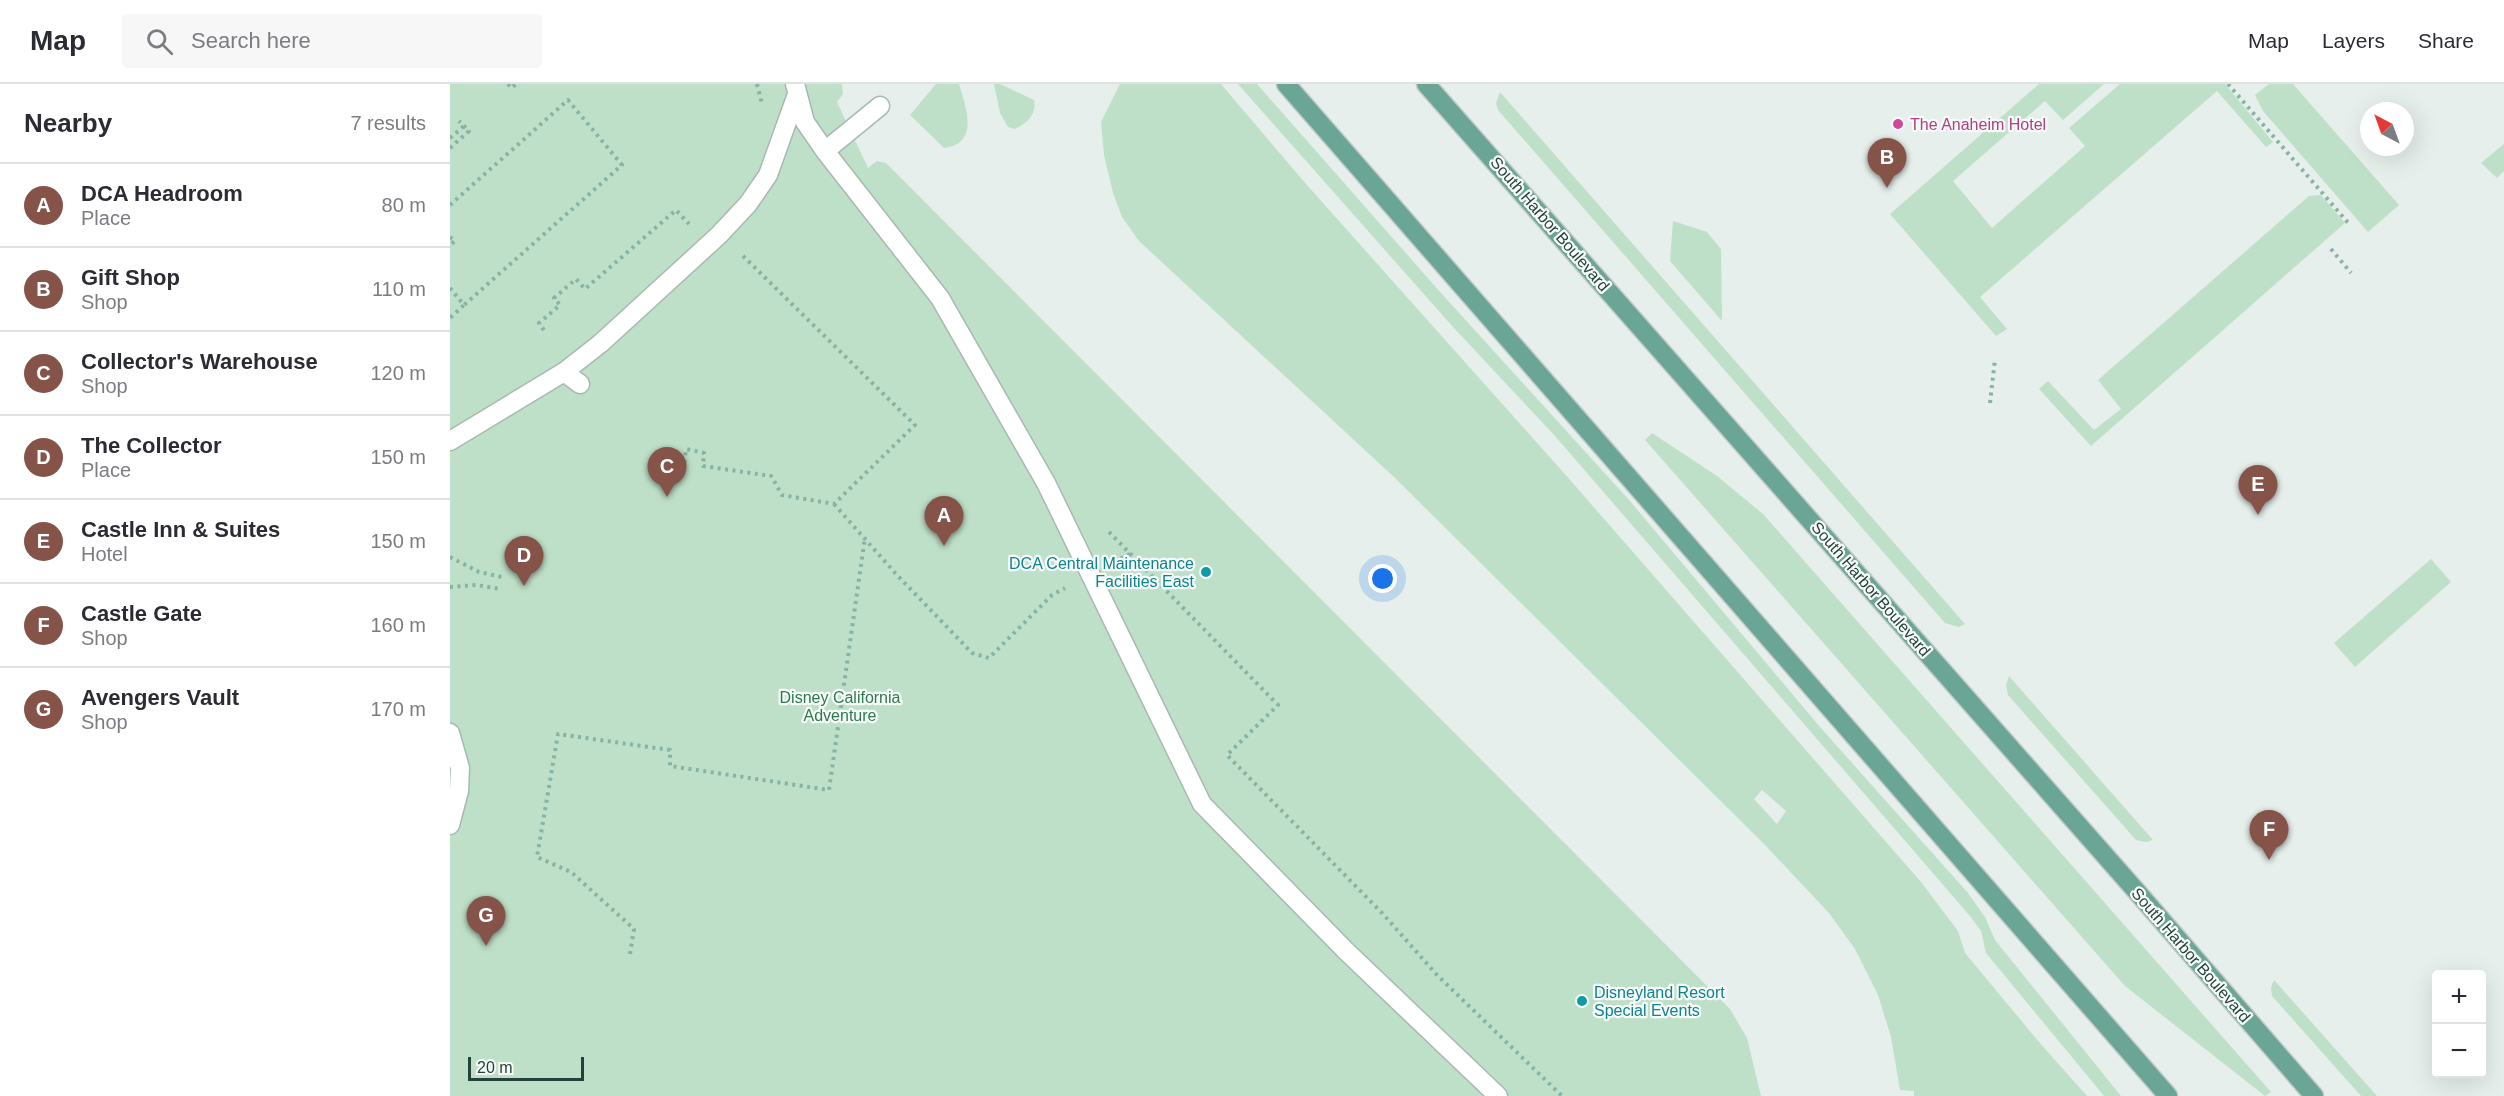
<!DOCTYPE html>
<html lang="en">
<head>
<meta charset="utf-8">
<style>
	body { margin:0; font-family:Helvetica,sans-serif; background:#f7f7f7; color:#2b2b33 }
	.controls { position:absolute; right:18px; bottom:18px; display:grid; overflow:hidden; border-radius:6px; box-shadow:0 6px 24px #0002 }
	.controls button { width:54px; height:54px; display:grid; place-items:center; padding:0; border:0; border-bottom:2px solid #e1e1e2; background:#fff; color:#2b2b33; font:30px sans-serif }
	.compass { position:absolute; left:1910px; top:18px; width:54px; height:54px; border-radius:50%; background:#fff; box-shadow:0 6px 24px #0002; rotate:319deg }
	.scale { position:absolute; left:18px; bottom:15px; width:116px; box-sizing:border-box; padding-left:6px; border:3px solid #24423a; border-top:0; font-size:16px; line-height:21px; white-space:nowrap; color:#24423a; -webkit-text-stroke:4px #f7fbf9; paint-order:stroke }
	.you { position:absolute; left:933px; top:495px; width:21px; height:21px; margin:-15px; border:4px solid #fff; border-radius:50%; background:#1a73e8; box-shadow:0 0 0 9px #1a73e833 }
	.badge { display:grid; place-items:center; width:39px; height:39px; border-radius:50%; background:#855347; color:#fff; font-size:20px; font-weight:700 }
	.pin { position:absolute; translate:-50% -50px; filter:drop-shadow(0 2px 3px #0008) }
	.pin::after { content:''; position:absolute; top:32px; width:21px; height:18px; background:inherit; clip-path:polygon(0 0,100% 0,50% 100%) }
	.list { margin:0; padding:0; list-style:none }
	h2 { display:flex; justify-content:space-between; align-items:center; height:78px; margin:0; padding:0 24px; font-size:26px }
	h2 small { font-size:20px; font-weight:400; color:#7c7c81 }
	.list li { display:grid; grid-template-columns:39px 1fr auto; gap:18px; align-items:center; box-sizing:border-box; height:84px; padding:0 24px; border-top:2px solid #e1e1e2 }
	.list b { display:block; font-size:22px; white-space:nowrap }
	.list p { margin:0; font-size:20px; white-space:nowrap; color:#7c7c81 }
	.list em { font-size:20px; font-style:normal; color:#7c7c81 }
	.icon { flex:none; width:33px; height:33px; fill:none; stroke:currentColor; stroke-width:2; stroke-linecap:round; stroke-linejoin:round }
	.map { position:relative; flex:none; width:2054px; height:1012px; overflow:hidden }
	header { display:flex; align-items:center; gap:36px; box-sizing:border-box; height:84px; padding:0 30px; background:#fff; border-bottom:2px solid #e1e1e2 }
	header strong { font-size:28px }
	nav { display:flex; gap:33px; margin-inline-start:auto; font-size:21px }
	.search { width:420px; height:54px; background:#f7f7f7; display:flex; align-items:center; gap:15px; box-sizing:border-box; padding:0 21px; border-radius:6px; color:#7c7c81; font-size:22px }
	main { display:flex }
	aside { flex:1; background:#fff }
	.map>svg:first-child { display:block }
	.green { fill:#bfe0c8; fill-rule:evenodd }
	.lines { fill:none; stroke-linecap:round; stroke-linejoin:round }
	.lane-casing { stroke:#a8b8b2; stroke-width:21 }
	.street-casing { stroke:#a8b8b2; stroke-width:21 }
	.primary-casing { stroke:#c2cac8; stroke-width:21 }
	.path { stroke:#86b3a5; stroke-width:4; stroke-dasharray:3 4.5; stroke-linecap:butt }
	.lane { stroke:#fff; stroke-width:18 }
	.street { stroke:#fff; stroke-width:18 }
	.primary { stroke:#6aa596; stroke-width:18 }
	.hotel-dot { fill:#d1479c; stroke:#f7fbf9; stroke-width:2 }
	.culture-dot { fill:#0f9aa8; stroke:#f7fbf9; stroke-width:2 }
	.labels { text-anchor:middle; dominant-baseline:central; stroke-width:4.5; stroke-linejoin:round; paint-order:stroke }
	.hotel-label { font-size:16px; fill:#b23c85; stroke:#f7fbf9; text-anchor:start }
	.street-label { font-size:16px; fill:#24423a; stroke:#f7fbf9 }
	.culture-label { font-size:16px; fill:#0d838f; stroke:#f7fbf9; text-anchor:end }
	.park-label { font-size:16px; fill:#2d7a4b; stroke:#f7fbf9 }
</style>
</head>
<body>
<header>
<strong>Map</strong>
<div class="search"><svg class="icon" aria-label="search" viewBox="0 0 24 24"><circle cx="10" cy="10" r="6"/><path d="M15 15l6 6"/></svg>Search here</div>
<nav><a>Map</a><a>Layers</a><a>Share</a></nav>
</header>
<main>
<aside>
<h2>Nearby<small>7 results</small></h2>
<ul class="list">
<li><span class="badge">A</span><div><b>DCA Headroom</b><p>Place</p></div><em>80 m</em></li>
<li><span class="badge">B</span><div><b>Gift Shop</b><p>Shop</p></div><em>110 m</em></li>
<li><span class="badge">C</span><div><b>Collector's Warehouse</b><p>Shop</p></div><em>120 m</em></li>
<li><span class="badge">D</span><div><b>The Collector</b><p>Place</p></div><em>150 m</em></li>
<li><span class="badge">E</span><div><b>Castle Inn &amp; Suites</b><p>Hotel</p></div><em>150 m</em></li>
<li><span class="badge">F</span><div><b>Castle Gate</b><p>Shop</p></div><em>160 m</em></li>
<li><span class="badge">G</span><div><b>Avengers Vault</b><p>Shop</p></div><em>170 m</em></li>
</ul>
</aside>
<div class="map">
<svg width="2054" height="1012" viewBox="0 0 2054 1012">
	<rect width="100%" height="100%" fill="#e6efeb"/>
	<!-- green -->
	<path class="green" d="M0,0H392L393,10L387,18L418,84L427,77L436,79L1280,925L1297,954L1311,1012H0Z
		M486,0H509C516,23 530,60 494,64L460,31Z
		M544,0H550L584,16C587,30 577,39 565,45L558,43L550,29Z
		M670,0H771L856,100L1114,389L1471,798L1508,847L1515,869L1589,958L1637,1012H1464V1007L1450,1006L1441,953L1428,911L1405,865L1379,829L1316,762L945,394L689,157L672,133L663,109L654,71L651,38ZM1312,706L1336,727L1327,740L1304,715Z
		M788,0H807L991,209L1180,417L1370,643L1518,809L1535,833L1545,856L1671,1012H1654L1536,869L1531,847L1520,832L1105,352L1003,243Z
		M1589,0H1654L1613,36L1595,17L1503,97L1542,144L1635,62L1619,44L1670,0H1775L1823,58L1816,63L1767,7L1530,213L1557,245L1546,252L1440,130Z
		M1819,0H1843L1949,121L1918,148L1813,27L1805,11Z
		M1050,8L1515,540L1509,543L1495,539L1048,26L1046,19Z
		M2054,60V87L2047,94L2031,79Z
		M1871,111L1895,139L1641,362L1589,305L1598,297L1644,346L1671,325L1648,296L1859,112Z
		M1223,137L1257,148L1271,165L1272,237L1220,177Z
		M1202,349L1267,392L1313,430L1821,1008L1815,1012L1675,902L1195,356Z
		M1981,475L2001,498L1905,583L1884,559Z
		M1559,592L1703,756L1696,758L1686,756L1558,611L1556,601Z
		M1824,896L1927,1012H1911L1822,912L1821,904Z"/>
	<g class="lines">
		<defs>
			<path id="lane" d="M345,0L355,38L375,67L490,214L596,399L752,720L896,867L1048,1012
				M375,67L430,22
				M151,259L269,151L298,120L318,91L346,13"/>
			<path id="street" d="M114,288L130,300
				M0,357L114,288L151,259
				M0,649L10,684L9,707L0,741"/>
			<path id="primary" d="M836,0L1718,1012
				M976,0L1688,809L1864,1012"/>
		</defs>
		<!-- lane casing -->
		<use href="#lane" class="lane-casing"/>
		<!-- street casing -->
		<use href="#street" class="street-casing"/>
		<!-- primary casing -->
		<use href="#primary" class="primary-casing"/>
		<!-- path -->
		<path class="path" d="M58,0L61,4L66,0
			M307,0L312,20
			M1778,0L1900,141
			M0,54L14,42
			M0,64L19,47L9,37
			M0,121L118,16L172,81L14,221
			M0,153L5,157L0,161
			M1881,165L1901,189
			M0,204L14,221L0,234
			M94,246L89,239L110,221L104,214L126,195L135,205L226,126L239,140
			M1540,319L1545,275
			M229,380L234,381L236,365L254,369L253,382L321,392L332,411L384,420L465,341L291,170
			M384,420L446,490L522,569L539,574L602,511L615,504
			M659,448L828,621L777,671L933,830L987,891L1112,1012
			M0,473L29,488L52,493
			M664,478L680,470
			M0,503L26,501L51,505
			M180,870L184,845L121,788L87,773L108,650L220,666V682L379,706L415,453"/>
		<!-- lane -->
		<use href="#lane" class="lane"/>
		<!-- street -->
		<use href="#street" class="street"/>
		<!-- primary -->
		<use href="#primary" class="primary"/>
	</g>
	<!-- markers -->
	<circle class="hotel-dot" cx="1448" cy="40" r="6"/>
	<g class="culture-dot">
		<circle cx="756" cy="488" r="6"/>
		<circle cx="1132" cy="917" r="6"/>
	</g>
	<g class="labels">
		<!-- hotel labels -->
		<g class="hotel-label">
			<text x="1460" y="40">The Anaheim Hotel</text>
		</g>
		<!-- street labels -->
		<g class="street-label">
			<text transform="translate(1100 140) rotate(49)">South Harbor Boulevard</text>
			<text transform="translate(1421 505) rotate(49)">South Harbor Boulevard</text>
			<text transform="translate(1741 871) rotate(49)">South Harbor Boulevard</text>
		</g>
		<!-- culture labels -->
		<g class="culture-label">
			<text x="744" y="479">DCA Central Maintenance<tspan x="744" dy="18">Facilities East</tspan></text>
			<text x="1144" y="908" text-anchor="start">Disneyland Resort<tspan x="1144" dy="18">Special Events</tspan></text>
		</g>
		<!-- park labels -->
		<g class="park-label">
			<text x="390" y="613">Disney California<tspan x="390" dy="18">Adventure</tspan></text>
		</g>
	</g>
</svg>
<div class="controls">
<button>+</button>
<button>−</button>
</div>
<svg class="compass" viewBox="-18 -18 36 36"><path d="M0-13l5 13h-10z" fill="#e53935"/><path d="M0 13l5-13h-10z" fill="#7c7c81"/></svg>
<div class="scale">20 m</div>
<div class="you"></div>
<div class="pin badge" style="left:494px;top:462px">A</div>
<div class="pin badge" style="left:1437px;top:104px">B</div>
<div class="pin badge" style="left:217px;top:413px">C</div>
<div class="pin badge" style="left:74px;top:502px">D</div>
<div class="pin badge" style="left:1808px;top:431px">E</div>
<div class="pin badge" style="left:1819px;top:776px">F</div>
<div class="pin badge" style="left:36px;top:862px">G</div>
</div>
</main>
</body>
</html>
